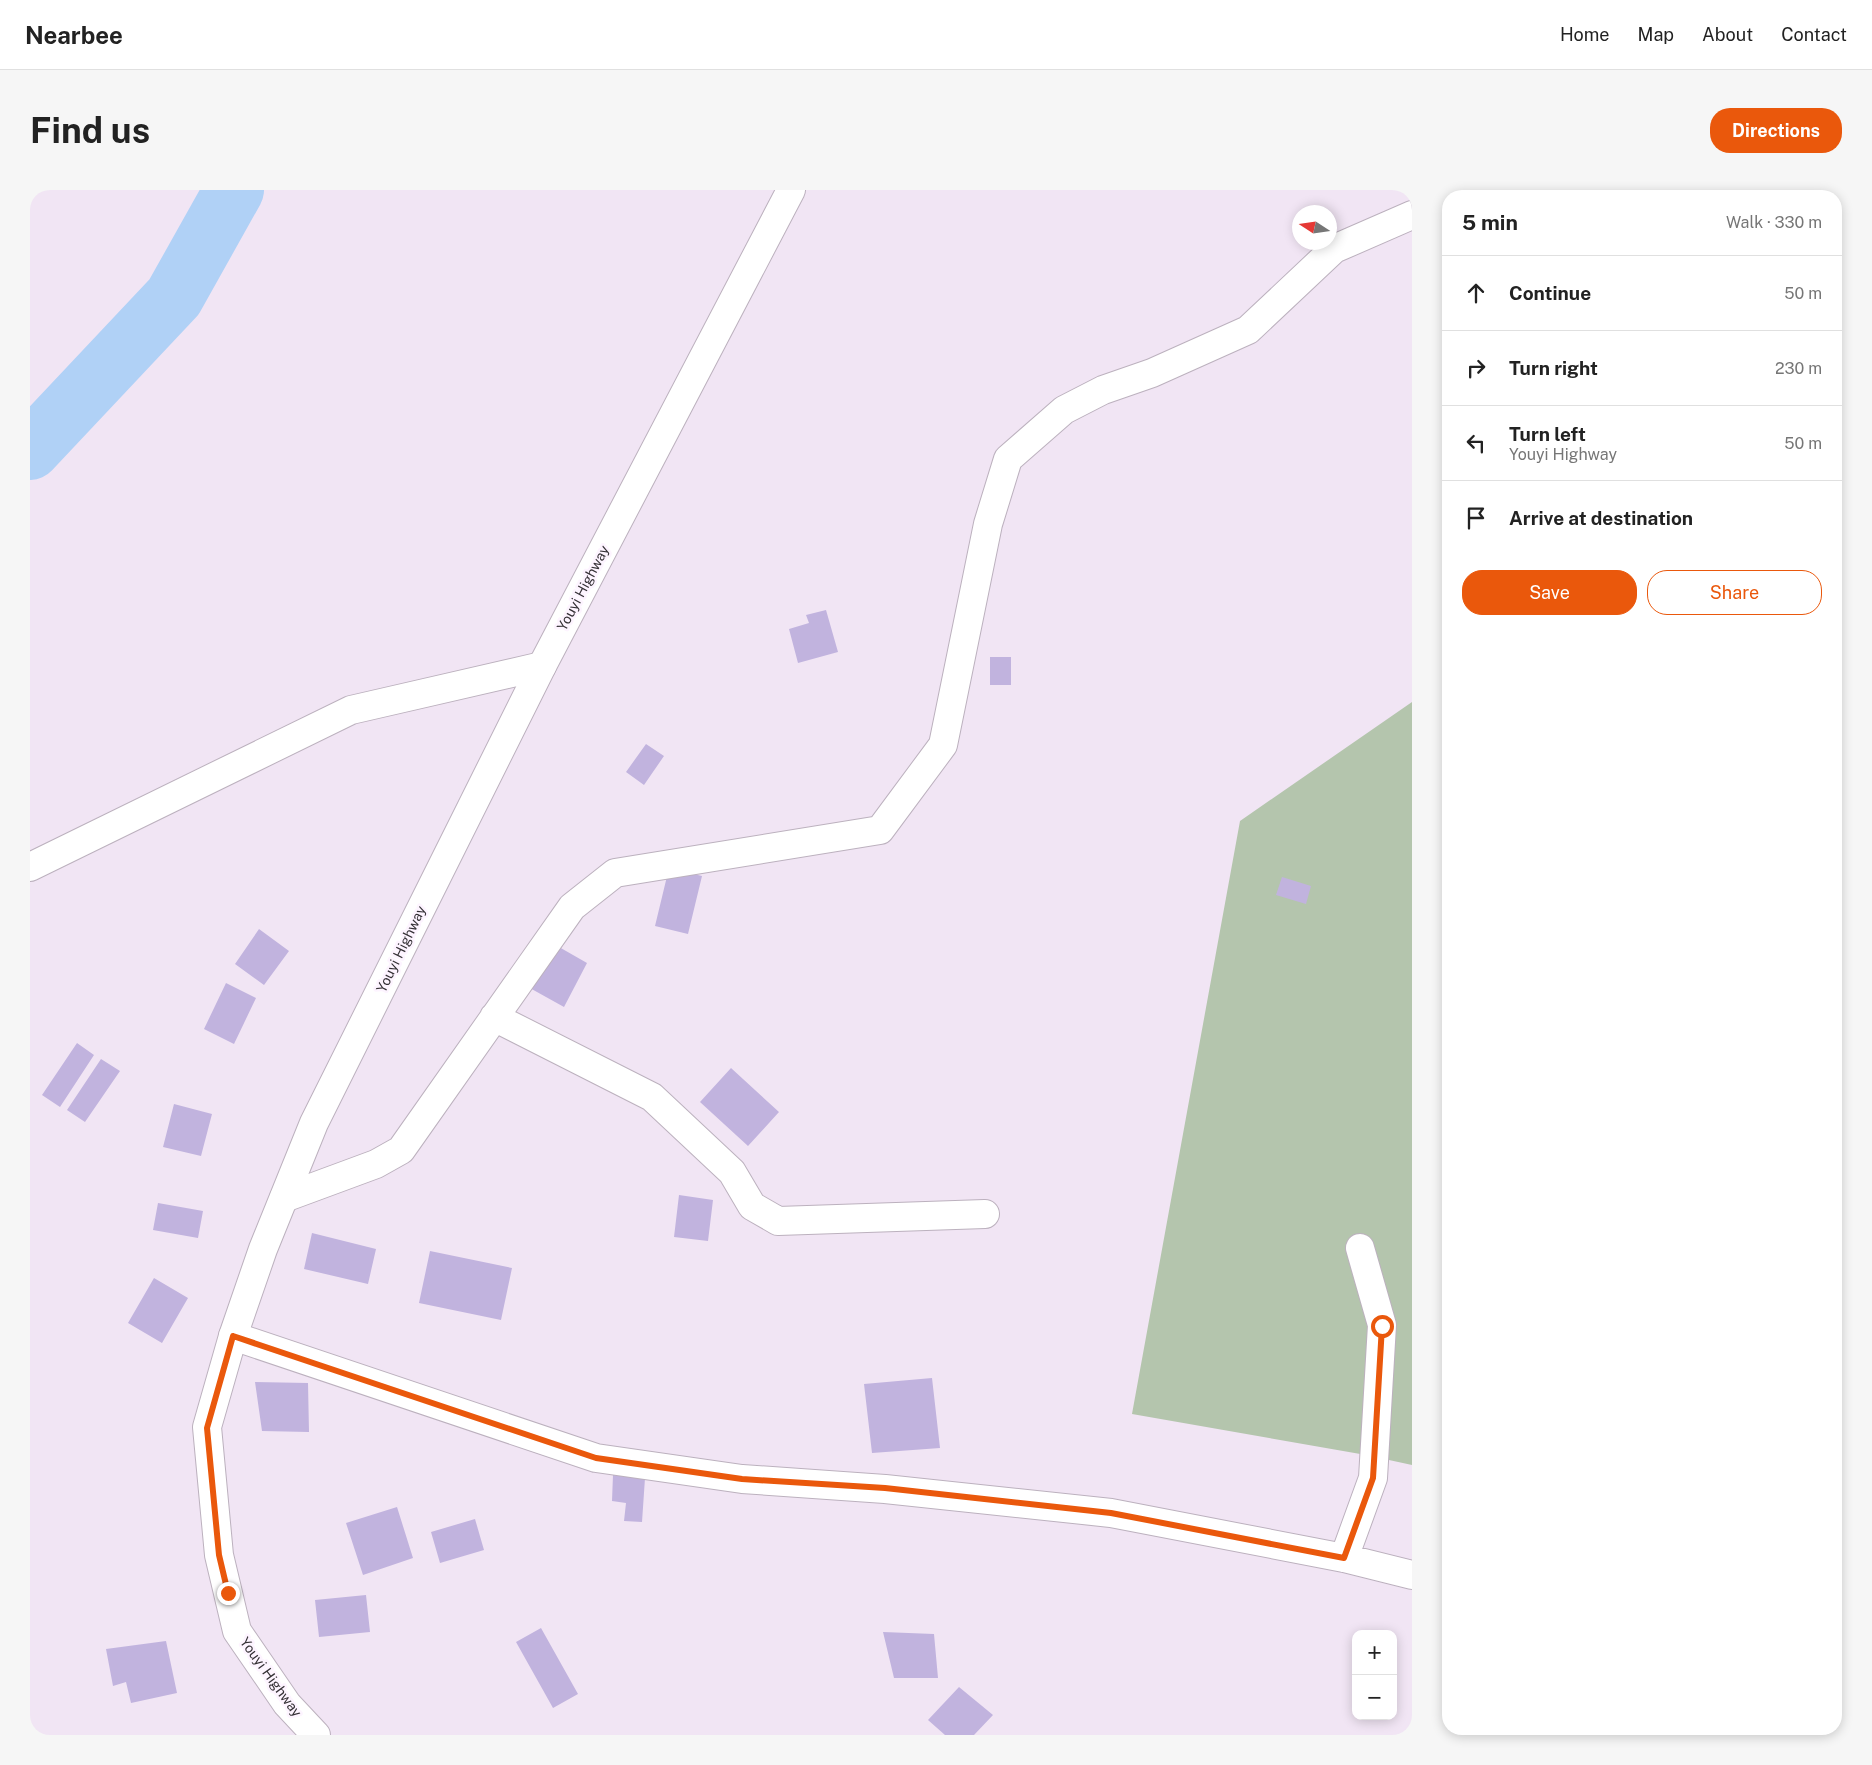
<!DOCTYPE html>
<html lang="en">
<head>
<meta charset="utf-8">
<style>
	body { margin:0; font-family:"Public Sans",sans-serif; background:#f6f6f6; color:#222 }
	.controls { position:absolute; right:15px; bottom:15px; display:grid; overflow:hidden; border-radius:10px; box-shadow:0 2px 12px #0003 }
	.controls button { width:45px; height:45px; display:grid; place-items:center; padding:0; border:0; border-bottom:1px solid #e0e0e0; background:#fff; color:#222; font:25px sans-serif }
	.compass { position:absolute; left:1262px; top:15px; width:45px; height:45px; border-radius:50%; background:#fff; box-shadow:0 2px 12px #0003; rotate:282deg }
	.stop { position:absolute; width:15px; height:15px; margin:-11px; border:4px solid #ea580c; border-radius:50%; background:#fff }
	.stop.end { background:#ea580c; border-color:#fff; box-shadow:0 1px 5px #0008 }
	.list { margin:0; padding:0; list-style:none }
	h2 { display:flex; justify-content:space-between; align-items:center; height:65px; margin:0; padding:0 20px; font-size:21px }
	h2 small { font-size:16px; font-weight:400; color:#767676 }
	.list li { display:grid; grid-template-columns:32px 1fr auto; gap:15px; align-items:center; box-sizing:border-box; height:75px; padding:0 20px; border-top:1px solid #e0e0e0 }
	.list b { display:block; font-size:19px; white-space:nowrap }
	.list p { margin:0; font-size:16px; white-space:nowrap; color:#767676 }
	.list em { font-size:16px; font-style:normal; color:#767676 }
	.actions { display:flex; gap:10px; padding:15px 20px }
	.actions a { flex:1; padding:11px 0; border:1px solid #ea580c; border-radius:20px; text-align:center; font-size:18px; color:#ea580c }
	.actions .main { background:#ea580c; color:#fff }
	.icon { flex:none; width:28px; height:28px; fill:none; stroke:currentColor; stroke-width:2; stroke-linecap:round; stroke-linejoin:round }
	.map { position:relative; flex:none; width:1382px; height:1545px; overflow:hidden; border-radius:20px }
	header { display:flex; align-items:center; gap:30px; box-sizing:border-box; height:70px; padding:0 25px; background:#fff; border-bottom:1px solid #e0e0e0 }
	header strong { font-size:24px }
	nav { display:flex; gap:28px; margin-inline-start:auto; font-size:18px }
	.intro { display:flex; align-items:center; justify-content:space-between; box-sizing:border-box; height:120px; padding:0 30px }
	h1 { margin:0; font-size:35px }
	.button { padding:12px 22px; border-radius:20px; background:#ea580c; color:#fff; font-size:18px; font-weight:700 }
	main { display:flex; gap:30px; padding:0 30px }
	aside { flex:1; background:#fff; border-radius:20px; box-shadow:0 2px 12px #0003 }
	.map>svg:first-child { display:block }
	.green { fill:#b4c5ad }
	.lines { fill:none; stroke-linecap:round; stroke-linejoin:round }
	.river { stroke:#b0d1f6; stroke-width:60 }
	.building { fill:#c1b3de }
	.minor-casing { stroke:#bcb1be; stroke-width:30 }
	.primary-casing { stroke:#bcb1be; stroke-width:30 }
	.minor { stroke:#fff; stroke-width:28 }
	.primary { stroke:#fff; stroke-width:28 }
	.route { stroke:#ea580c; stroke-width:6 }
	.labels { text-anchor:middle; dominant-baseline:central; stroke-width:5; stroke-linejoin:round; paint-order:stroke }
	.street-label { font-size:14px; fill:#343035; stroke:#fdf4ff }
</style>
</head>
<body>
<header>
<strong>Nearbee</strong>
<nav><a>Home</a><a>Map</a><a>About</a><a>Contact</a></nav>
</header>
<div class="intro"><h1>Find us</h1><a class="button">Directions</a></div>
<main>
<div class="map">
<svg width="1382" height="1545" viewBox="0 0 1382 1545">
	<rect width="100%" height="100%" fill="#f1e5f4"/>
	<!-- green -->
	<path class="green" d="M1382,512V1275L1336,1265L1102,1224L1210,631Z"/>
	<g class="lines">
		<!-- river -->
		<path class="river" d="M0,260L144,107L204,0"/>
	</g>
	<!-- building -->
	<path class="building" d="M796,420L808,462L768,473L759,439L779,433L776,425Z
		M960,467H981V495H960Z
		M616,554L634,566L614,595L596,582Z
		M639,678L672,686L658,744L625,736Z
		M1252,687L1281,696L1276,714L1246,705Z
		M229,739L259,761L234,795L205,774Z
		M522,753L557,773L534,817L498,797Z
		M196,793L226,808L204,854L174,839Z
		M47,853L64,865L30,917L12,905Z
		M71,869L90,881L55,932L37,920Z
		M701,878L749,922L718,956L670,912Z
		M144,914L182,924L171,966L133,957Z
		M649,1005L683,1010L678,1051L644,1047Z
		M128,1013L173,1021L168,1048L123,1040Z
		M282,1043L346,1059L338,1094L274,1079Z
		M400,1061L482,1078L471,1130L389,1113Z
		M124,1088L158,1108L132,1153L98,1133Z
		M902,1188L910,1258L842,1263L834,1194Z
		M225,1192L278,1193L279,1242L232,1241Z
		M583,1285L615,1288L612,1332L594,1331L596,1313L582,1311Z
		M367,1317L383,1368L333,1385L316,1333Z
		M445,1329L454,1360L410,1373L401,1342Z
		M336,1405L340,1442L289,1447L285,1410Z
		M511,1438L548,1504L523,1518L486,1452Z
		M853,1442L904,1444L908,1488H864Z
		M136,1451L147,1503L101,1513L96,1492L83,1496L76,1459Z
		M929,1497L963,1525L944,1545H915L898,1530Z"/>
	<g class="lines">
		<defs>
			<path id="minor" d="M0,677L321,520L512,476
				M464,827L622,907L702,982L722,1016L748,1031L955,1024
				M254,1008L346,974L371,960L542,717L585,683L850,640L913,555L958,334L978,269L1034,220L1073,200L1122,183L1218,140L1304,59L1382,25
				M203,1146L566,1268L712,1289L855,1299L1081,1323L1314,1368L1382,1385
				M1314,1368L1343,1288L1352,1135L1330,1058"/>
			<path id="primary" d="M286,1545L257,1514L207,1441L189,1365L177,1237L203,1146L233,1059L284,933L512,476L761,0"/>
		</defs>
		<!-- minor casing -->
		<use href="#minor" class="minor-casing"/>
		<!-- primary casing -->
		<use href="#primary" class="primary-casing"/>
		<!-- minor -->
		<use href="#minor" class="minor"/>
		<!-- primary -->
		<use href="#primary" class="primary"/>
	</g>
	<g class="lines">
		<!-- route -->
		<path class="route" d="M198,1403L189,1365L177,1238L203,1146L566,1268L712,1289L855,1298L1081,1323L1314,1368L1343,1288L1352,1136"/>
	</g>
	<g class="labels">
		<!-- street labels -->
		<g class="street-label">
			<text transform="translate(553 398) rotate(-62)">Youyi Highway</text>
			<text transform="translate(371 759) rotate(-64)">Youyi Highway</text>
			<text transform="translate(241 1487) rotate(54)">Youyi Highway</text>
		</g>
	</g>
</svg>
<div class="controls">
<button>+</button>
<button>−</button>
</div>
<svg class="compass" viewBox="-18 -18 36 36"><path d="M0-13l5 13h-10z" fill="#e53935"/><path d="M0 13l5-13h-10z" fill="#767676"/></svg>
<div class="stop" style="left:1352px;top:1136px"></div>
<div class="stop end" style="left:198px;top:1403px"></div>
</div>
<aside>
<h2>5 min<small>Walk · 330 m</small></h2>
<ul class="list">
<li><svg class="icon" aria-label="ahead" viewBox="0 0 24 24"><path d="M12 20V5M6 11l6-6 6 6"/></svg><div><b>Continue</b></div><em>50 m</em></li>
<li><svg class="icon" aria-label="right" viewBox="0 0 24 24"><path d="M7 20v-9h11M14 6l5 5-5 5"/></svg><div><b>Turn right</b></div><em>230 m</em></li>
<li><svg class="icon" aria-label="left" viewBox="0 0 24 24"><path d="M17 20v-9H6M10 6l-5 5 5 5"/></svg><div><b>Turn left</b><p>Youyi Highway</p></div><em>50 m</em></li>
<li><svg class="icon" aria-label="arrive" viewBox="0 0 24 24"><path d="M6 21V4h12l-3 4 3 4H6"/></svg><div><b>Arrive at destination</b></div></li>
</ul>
<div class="actions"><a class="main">Save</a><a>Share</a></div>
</aside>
</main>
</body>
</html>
